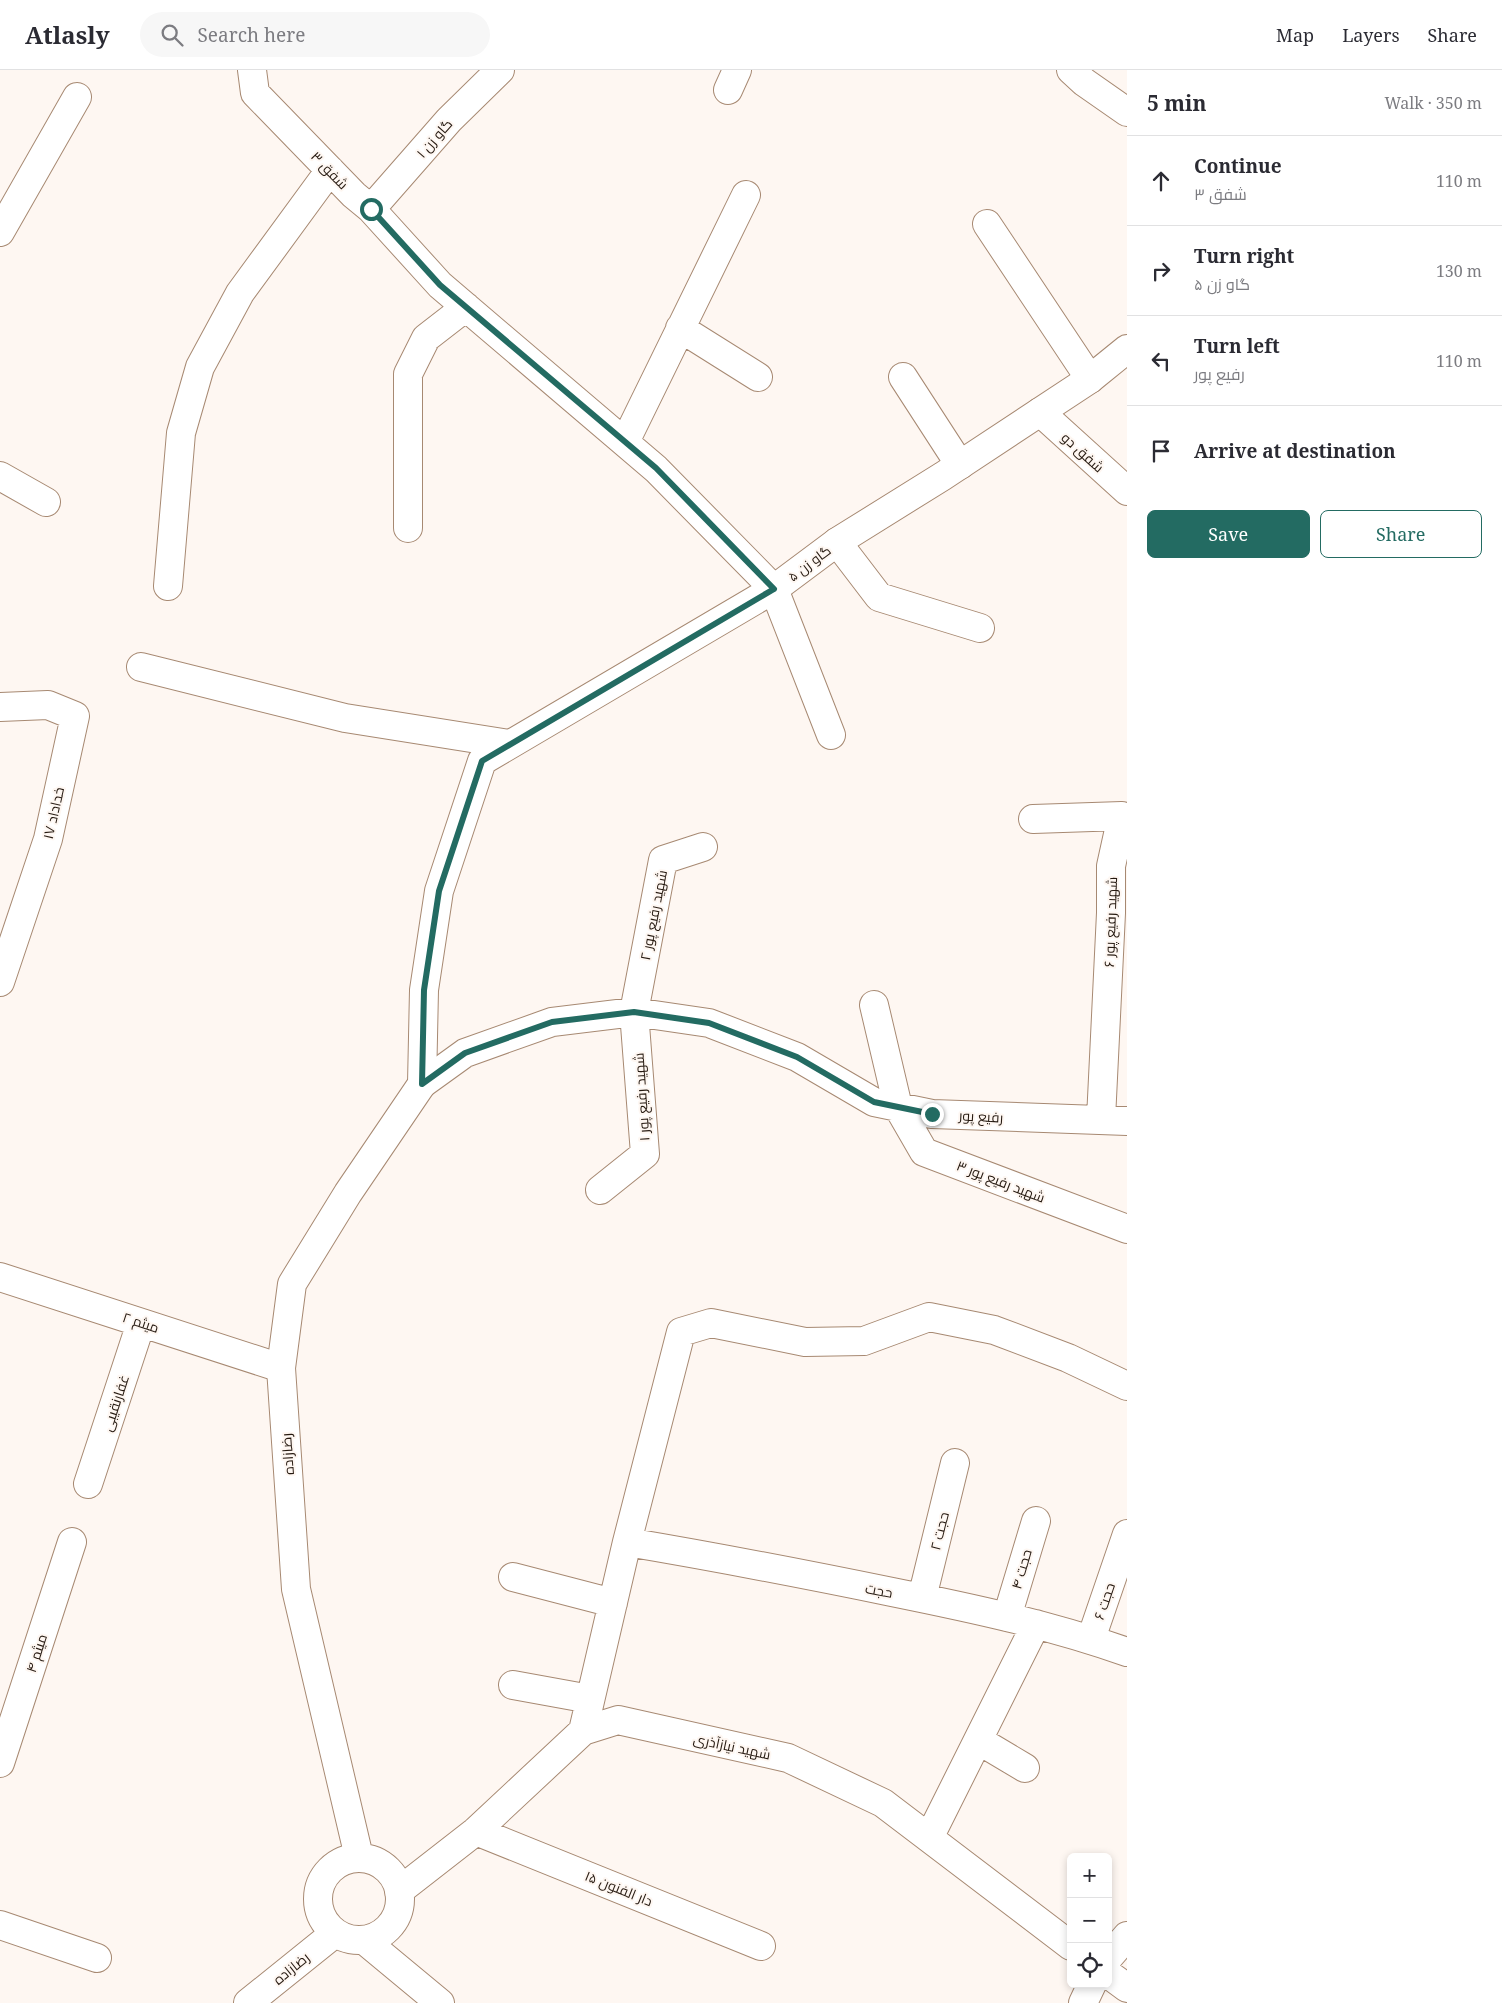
<!DOCTYPE html>
<html lang="en">
<head>
<meta charset="utf-8">
<style>
	body { margin:0; font-family:"Noto Serif",Cairo,serif; background:#f7f7f7; color:#2b2b33 }
	.controls { position:absolute; right:15px; bottom:15px; display:grid; overflow:hidden; border-radius:8px; box-shadow:0 2px 8px #0003 }
	.controls button { width:45px; height:45px; display:grid; place-items:center; padding:0; border:0; border-bottom:1px solid #e1e1e2; background:#fff; color:#2b2b33; font:25px sans-serif }
	.stop { position:absolute; width:15px; height:15px; margin:-11px; border:4px solid #236b62; border-radius:50%; background:#fff }
	.stop.end { background:#236b62; border-color:#fff; box-shadow:0 1px 5px #0008 }
	.list { margin:0; padding:0; list-style:none }
	h2 { display:flex; justify-content:space-between; align-items:center; height:65px; margin:0; padding:0 20px; font-size:21px }
	h2 small { font-size:16px; font-weight:400; color:#7c7c81 }
	.list li { display:grid; grid-template-columns:32px 1fr auto; gap:15px; align-items:center; box-sizing:border-box; height:90px; padding:0 20px; border-top:1px solid #e1e1e2 }
	.list b { display:block; font-size:19px; white-space:nowrap }
	.list p { margin:0; font-size:16px; white-space:nowrap; color:#7c7c81 }
	.list em { font-size:16px; font-style:normal; color:#7c7c81 }
	.actions { display:flex; gap:10px; padding:15px 20px }
	.actions a { flex:1; padding:11px 0; border:1px solid #236b62; border-radius:8px; text-align:center; font-size:18px; color:#236b62 }
	.actions .main { background:#236b62; color:#fff }
	.icon { flex:none; width:28px; height:28px; fill:none; stroke:currentColor; stroke-width:2; stroke-linecap:round; stroke-linejoin:round }
	.map { position:relative; flex:none; width:1127px; height:1933px; overflow:hidden }
	header { display:flex; align-items:center; gap:30px; box-sizing:border-box; height:70px; padding:0 25px; background:#fff; border-bottom:1px solid #e1e1e2 }
	header strong { font-size:24px }
	nav { display:flex; gap:28px; margin-inline-start:auto; font-size:18px }
	.search { width:350px; height:45px; background:#f7f7f7; display:flex; align-items:center; gap:12px; box-sizing:border-box; padding:0 18px; border-radius:28px; color:#7c7c81; font-size:19px }
	main { display:flex }
	aside { flex:1; background:#fff }
	.map>svg:first-child { display:block }
	.lines { fill:none; stroke-linecap:round; stroke-linejoin:round }
	.street-casing { stroke:#a78972; stroke-width:30 }
	.secondary-casing { stroke:#a78972; stroke-width:30 }
	.street { stroke:#fff; stroke-width:28 }
	.secondary { stroke:#fff; stroke-width:28 }
	.route { stroke:#236b62; stroke-width:6 }
	.labels { text-anchor:middle; dominant-baseline:central; stroke-width:4; stroke-linejoin:round; paint-order:stroke }
	.street-label { font-size:14px; fill:#251910; stroke:#fef7f2 }
</style>
</head>
<body>
<header>
<strong>Atlasly</strong>
<div class="search"><svg class="icon" aria-label="search" viewBox="0 0 24 24"><circle cx="10" cy="10" r="6"/><path d="M15 15l6 6"/></svg>Search here</div>
<nav><a>Map</a><a>Layers</a><a>Share</a></nav>
</header>
<main>
<div class="map">
<svg width="1127" height="1933" viewBox="0 0 1127 1933">
	<rect width="100%" height="100%" fill="#fef7f2"/>
	<g class="lines">
		<defs>
			<path id="street" d="M252,0L255,23L354,125L371,139L440,215L656,399L774,519L831,665
				M728,20L737,0
				M371,139L449,50L500,0
				M987,154L1090,309
				M0,162L77,27
				M680,258L758,307
				M903,307L960,395
				M1040,342L1127,421
				M625,372L746,125
				M0,406L46,432
				M408,458V304L426,268L466,237
				M837,472L879,527L980,558
				M168,516L181,363L200,297L240,223L330,100
				M141,597L345,648L509,674
				M0,637L48,635L75,646L48,769L0,912
				M1033,749L1122,746L1111,796V843L1101,1049
				M874,935L898,1037L924,1082L1127,1159
				M422,1014L465,983L552,952L634,942L709,953L797,987L874,1032L932,1044L1127,1051
				M600,1120L645,1084L634,942L663,790L703,777
				M0,1207L281,1298
				M88,1414L141,1253
				M627,1472C716,1487 804,1504 892,1522C971,1538 1051,1555 1127,1582
				M513,1507L613,1533
				M922,1528L955,1393
				M1007,1547L1036,1451
				M1091,1569L1127,1464
				M513,1615L590,1629
				M583,1661L627,1472L681,1262L711,1253L805,1272L864,1271L929,1247L994,1260L1068,1288L1127,1316
				M978,1670L1025,1698
				M0,1693L72,1472
				M476,1761L761,1876
				M929,1768L1036,1554
				M399,1821L476,1761L583,1661L618,1650L788,1688L883,1733L1071,1876
				M0,1855L97,1888
				M364,1870L440,1933
				M1108,1888L1127,1866
				M1108,1904L1127,1918
				M1083,1933L1092,1914"/>
			<path id="secondary" d="M1071,0L1084,12L1127,42
				M359,1787L296,1519L281,1298L292,1214L348,1123L422,1014L424,920L439,821L482,691L774,519L837,472L943,406L1090,309L1127,279
				M318 1829a41 41 0 1 1 82 0a41 41 0 1 1-82 0Z
				M248,1933L335,1863"/>
		</defs>
		<!-- street casing -->
		<use href="#street" class="street-casing"/>
		<!-- secondary casing -->
		<use href="#secondary" class="secondary-casing"/>
		<!-- street -->
		<use href="#street" class="street"/>
		<!-- secondary -->
		<use href="#secondary" class="secondary"/>
	</g>
	<g class="lines">
		<!-- route -->
		<path class="route" d="M371,139L440,215L656,398L774,519L482,691L439,821L424,920L422,1014L465,983L552,952L634,942L709,953L797,987L874,1032L932,1044"/>
	</g>
	<g class="labels">
		<!-- street labels -->
		<g class="street-label">
			<text transform="translate(434 68) rotate(-49)">گاو زن ۱</text>
			<text transform="translate(330 100) rotate(46)">شفق ۳</text>
			<text transform="translate(1083 382) rotate(42)">شفق دو</text>
			<text transform="translate(809 493) rotate(-37)">گاو زن ۵</text>
			<text transform="translate(53 743) rotate(-77)">خداداد ۱۷</text>
			<text transform="translate(653 845) rotate(-79)">شهید رفیع پور ۲</text>
			<text transform="translate(1110 852) rotate(-88)">شهید رفیع پور ۶</text>
			<text transform="translate(641 1027) rotate(-94)">شهید رفیع پور ۱</text>
			<text transform="translate(981 1046) rotate(3)">رفیع پور</text>
			<text transform="translate(1001 1111) rotate(21)">شهید رفیع پور ۳</text>
			<text transform="translate(141 1252) rotate(18)">میثم ۲</text>
			<text transform="translate(115 1333) rotate(-72)">غفارنقیبی</text>
			<text transform="translate(287 1384) rotate(-94)">رضازاده</text>
			<text transform="translate(939 1461) rotate(-76)">حجت ۲</text>
			<text transform="translate(1021 1499) rotate(-74)">حجت ۴</text>
			<text transform="translate(879 1520) rotate(11)">حجت</text>
			<text transform="translate(1104 1531) rotate(-71)">حجت ۶</text>
			<text transform="translate(36 1583) rotate(-72)">میثم ۴</text>
			<text transform="translate(732 1676) rotate(12)">شهید نیازآذری</text>
			<text transform="translate(619 1818) rotate(22)">دار الفنون ۱۵</text>
			<text transform="translate(291 1898) rotate(-39)">رضازاده</text>
		</g>
	</g>
</svg>
<div class="controls">
<button>+</button>
<button>−</button>
<button><svg class="icon" aria-label="locate" viewBox="0 0 24 24"><circle cx="12" cy="12" r="6"/><path d="M12 2v4M12 18v4M2 12h4M18 12h4"/></svg></button>
</div>
<div class="stop" style="left:371px;top:139px"></div>
<div class="stop end" style="left:932px;top:1044px"></div>
</div>
<aside>
<h2>5 min<small>Walk · 350 m</small></h2>
<ul class="list">
<li><svg class="icon" aria-label="ahead" viewBox="0 0 24 24"><path d="M12 20V5M6 11l6-6 6 6"/></svg><div><b>Continue</b><p>شفق ۳</p></div><em>110 m</em></li>
<li><svg class="icon" aria-label="right" viewBox="0 0 24 24"><path d="M7 20v-9h11M14 6l5 5-5 5"/></svg><div><b>Turn right</b><p>گاو زن ۵</p></div><em>130 m</em></li>
<li><svg class="icon" aria-label="left" viewBox="0 0 24 24"><path d="M17 20v-9H6M10 6l-5 5 5 5"/></svg><div><b>Turn left</b><p>رفیع پور</p></div><em>110 m</em></li>
<li><svg class="icon" aria-label="arrive" viewBox="0 0 24 24"><path d="M6 21V4h12l-3 4 3 4H6"/></svg><div><b>Arrive at destination</b></div></li>
</ul>
<div class="actions"><a class="main">Save</a><a>Share</a></div>
</aside>
</main>
</body>
</html>
